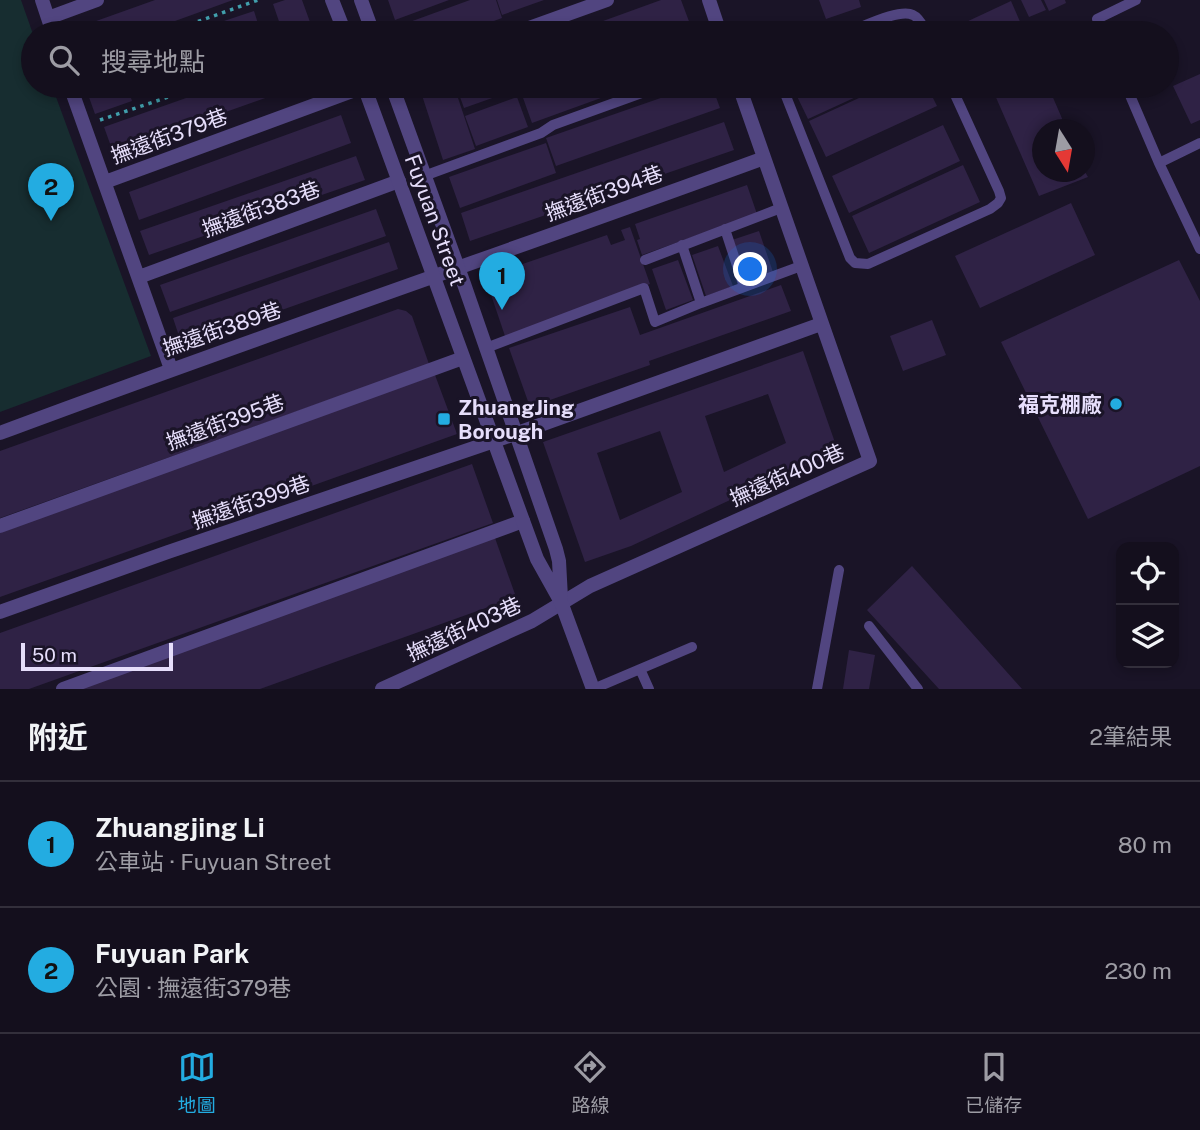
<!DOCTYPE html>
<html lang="zh-TW">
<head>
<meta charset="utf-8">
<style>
	body { margin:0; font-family:"Public Sans","Noto Sans TC",sans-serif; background:#1d1826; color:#f1f3f6 }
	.controls { position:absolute; right:21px; bottom:21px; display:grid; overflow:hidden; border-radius:14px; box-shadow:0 4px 10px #0003 }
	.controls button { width:63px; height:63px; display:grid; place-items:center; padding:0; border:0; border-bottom:2px solid #332f3b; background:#140f1d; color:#f1f3f6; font:35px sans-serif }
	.compass { position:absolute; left:1032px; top:119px; width:63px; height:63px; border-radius:50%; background:#140f1d; box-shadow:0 4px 10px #0003; rotate:169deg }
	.scale { position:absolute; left:21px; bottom:18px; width:152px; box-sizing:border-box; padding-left:7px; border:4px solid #e6defb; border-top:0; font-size:19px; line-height:24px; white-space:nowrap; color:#e6defb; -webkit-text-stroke:5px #1a1427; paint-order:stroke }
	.you { position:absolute; left:751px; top:270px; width:24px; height:24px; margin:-18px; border:5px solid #fff; border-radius:50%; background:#1a73e8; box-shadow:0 0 0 10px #1a73e833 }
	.badge { display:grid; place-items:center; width:46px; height:46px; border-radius:50%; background:#23ace1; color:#111; font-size:23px; font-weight:700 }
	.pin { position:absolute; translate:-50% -58px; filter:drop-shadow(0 2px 4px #0008) }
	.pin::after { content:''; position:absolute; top:37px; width:24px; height:21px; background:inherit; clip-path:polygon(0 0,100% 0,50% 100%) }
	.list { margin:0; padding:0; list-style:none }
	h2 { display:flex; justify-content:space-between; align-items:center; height:91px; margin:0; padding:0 28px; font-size:30px }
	h2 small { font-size:23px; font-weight:400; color:#9d9ca4 }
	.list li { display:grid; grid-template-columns:46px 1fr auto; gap:21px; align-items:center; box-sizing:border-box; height:126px; padding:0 28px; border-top:2px solid #332f3b }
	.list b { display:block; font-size:26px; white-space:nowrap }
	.list p { margin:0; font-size:23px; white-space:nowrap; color:#9d9ca4 }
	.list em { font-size:23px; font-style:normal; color:#9d9ca4 }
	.icon { flex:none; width:38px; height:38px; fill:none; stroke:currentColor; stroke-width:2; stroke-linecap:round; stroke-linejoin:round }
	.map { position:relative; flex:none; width:1200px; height:689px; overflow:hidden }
	.search { position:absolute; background:#140f1d; box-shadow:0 4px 10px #0003; left:21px; right:21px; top:21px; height:77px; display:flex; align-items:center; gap:18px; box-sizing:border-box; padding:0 24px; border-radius:38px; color:#9d9ca4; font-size:26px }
	.sheet { height:343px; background:#140f1d }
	nav { display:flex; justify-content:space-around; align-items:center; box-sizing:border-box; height:98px; border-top:2px solid #332f3b; background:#140f1d; font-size:19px; color:#9d9ca4 }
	nav a { display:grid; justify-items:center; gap:4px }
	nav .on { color:#23ace1 }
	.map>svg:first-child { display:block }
	.green { fill:#172d30 }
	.building { fill:#2f2245; fill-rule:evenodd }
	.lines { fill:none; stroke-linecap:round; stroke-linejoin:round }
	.path { stroke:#419fac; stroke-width:3.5; stroke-dasharray:3.5 5; stroke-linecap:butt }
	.service { stroke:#514580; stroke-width:10 }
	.minor { stroke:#514580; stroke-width:14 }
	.tertiary { stroke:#514580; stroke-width:14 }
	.poi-dot { fill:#23ace1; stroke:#1a1427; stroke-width:2.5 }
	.labels { text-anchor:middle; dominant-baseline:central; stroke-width:6; stroke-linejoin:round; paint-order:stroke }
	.street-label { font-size:21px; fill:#e6defb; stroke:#1a1427 }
	.poi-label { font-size:21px; font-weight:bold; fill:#e6defb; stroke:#1a1427; text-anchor:end }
</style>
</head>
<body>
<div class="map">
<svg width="1200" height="689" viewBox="0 0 1200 689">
	<rect width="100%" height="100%" fill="#1a1427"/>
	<!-- green -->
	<path class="green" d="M0,0H21L33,34V86H52L151,356L0,412Z"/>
	<!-- building -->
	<path class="building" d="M155,0H233L142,33H72L71,30Z
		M285,0H302L314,33H283L273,4Z
		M388,0H449L395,20Z
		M470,0H496L502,18L461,33H398L396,27Z
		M497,0H544L502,15Z
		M661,0H681L690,24L664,33H570Z
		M819,0H859L861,7L826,19Z
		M1021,0H1041L1046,10L1029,17Z
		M1044,0H1065L1066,3L1049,11Z
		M1011,1L1025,33H968L964,23Z
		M254,11L261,33H225L221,22Z
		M1200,74V120L1191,124L1173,86Z
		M85,86H127L132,101L95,114Z
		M142,86H175L146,96Z
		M220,86H299L113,152L104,127Z
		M419,86H454L475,149L443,160Z
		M456,86H514L515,90L464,108Z
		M546,86H634L532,123L522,95Z
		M695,86H712L720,108L556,166L546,138Z
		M792,86H880L808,119Z
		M885,86H927L937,106L826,157L809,121Z
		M991,86H1048L1067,130H1042V172H1085L1088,177L1039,196Z
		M517,97L528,127L476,146L465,116Z
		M341,115L351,143L139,220L129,192Z
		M724,122L734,150L470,241L461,213Z
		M943,125L960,161L849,213L832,176Z
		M546,143L556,173L460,208L449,177Z
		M356,156L365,180L149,255L140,231Z
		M963,165L980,202L869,253L852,216Z
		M747,185L757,214L642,255L637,240L640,239L635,224Z
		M1071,203L1095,255L980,308L955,256Z
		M376,209L386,236L170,312L160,285Z
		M630,227L650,284L505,336L485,277L607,235L611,245L625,240L621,230Z
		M759,231L773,272L747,281L732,240Z
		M389,242L398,269L182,345L173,318Z
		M718,246L733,286L706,296L692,255Z
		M678,260L693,300L666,310L652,269Z
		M1179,260L1200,301V466L1088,519L1001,342Z
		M781,285L791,311L649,361L650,365L530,407L509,348L630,307L640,335Z
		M398,309L406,311L412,316L429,364L0,518V451Z
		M932,320L946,355L903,371L890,336Z
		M803,351L839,454L797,469L631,546L585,562L543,442ZM768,394L786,443L724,472L705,416ZM660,431L682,492L620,520L597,453Z
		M435,375L457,434L0,597V530Z
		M472,464L493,523L29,689H0V633Z
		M495,538L516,597L260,689H74Z
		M912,566L1022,689H939L867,610Z
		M849,650L875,655L869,689H843Z"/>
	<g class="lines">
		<!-- path -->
		<path class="path" d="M166,33L258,0
			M100,120L201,86"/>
		<!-- service -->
		<path class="service" d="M846,33C861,28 899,8 913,15C920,18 923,27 927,33
			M1104,33L1097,19L1136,0
			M782,86L850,258L855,263L868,264L990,209L998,203L1001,198L999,191L951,86
			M1126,86L1159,163L1200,143
			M1159,163L1200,249
			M424,176L541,133L553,125L661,86
			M725,229L744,287
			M682,245L701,303
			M645,260L781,208
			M486,348L644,288L655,322L701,303L801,266
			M869,626L918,689
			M640,669L649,689
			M593,689L692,647
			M817,689L839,570"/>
		<!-- minor -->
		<path class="minor" d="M42,0L53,33
			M709,0L720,33
			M48,18L97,0
			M515,33L607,0
			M70,86L171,369
			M105,182L366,86
			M139,277L399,181
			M0,433C254,338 510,251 764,158
			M0,526L463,358
			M0,612L168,552L515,434L821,324
			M63,689L523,521
			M382,689L532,621L590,586L870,461L739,86"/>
		<!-- tertiary -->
		<path class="tertiary" d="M332,0L345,33
			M361,0L373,33
			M364,86L537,559L561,602L593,689
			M392,86L464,284L556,549L559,561L561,598"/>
	</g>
	<!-- markers -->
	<g class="poi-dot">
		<circle cx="1116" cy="404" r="7"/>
		<rect x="437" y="412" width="14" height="14" rx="3.5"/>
	</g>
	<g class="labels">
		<!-- street labels -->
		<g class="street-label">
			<text transform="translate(169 136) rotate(-20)">撫遠街379巷</text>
			<text transform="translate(604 193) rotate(-20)">撫遠街394巷</text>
			<text transform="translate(261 209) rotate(-20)">撫遠街383巷</text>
			<text transform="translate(435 220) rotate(70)">Fuyuan Street</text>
			<text transform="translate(222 329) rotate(-19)">撫遠街389巷</text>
			<text transform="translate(225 422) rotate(-20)">撫遠街395巷</text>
			<text transform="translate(787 475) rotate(-24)">撫遠街400巷</text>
			<text transform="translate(251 502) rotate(-19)">撫遠街399巷</text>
			<text transform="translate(464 629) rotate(-25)">撫遠街403巷</text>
		</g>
		<!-- poi labels -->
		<g class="poi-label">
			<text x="1102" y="404">福克棚廠</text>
			<text x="458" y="407" text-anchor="start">ZhuangJing<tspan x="458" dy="24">Borough</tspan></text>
		</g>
	</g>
</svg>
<div class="controls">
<button><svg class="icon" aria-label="locate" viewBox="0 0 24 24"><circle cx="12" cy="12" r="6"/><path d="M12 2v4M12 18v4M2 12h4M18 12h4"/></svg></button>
<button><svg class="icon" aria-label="layers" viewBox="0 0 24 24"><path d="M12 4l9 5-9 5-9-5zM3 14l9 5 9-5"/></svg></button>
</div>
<svg class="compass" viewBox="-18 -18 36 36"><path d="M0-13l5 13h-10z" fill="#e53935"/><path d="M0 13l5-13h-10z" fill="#9d9ca4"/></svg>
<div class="scale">50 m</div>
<div class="you"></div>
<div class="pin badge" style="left:502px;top:310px">1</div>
<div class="pin badge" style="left:51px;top:221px">2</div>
<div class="search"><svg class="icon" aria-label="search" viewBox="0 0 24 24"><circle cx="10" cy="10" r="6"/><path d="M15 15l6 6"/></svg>搜尋地點</div>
</div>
<section class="sheet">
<h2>附近<small>2筆結果</small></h2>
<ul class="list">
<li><span class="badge">1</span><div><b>Zhuangjing Li</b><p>公車站 · Fuyuan Street</p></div><em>80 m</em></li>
<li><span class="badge">2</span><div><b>Fuyuan Park</b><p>公園 · 撫遠街379巷</p></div><em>230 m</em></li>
</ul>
</section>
<nav>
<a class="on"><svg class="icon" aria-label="map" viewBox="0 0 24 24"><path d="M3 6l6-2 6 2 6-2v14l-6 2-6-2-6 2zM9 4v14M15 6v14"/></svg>地圖</a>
<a><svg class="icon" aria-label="directions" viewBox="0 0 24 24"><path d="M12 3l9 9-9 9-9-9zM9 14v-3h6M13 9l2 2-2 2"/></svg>路線</a>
<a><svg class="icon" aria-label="saved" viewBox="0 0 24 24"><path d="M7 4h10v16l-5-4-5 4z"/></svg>已儲存</a>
</nav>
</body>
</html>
